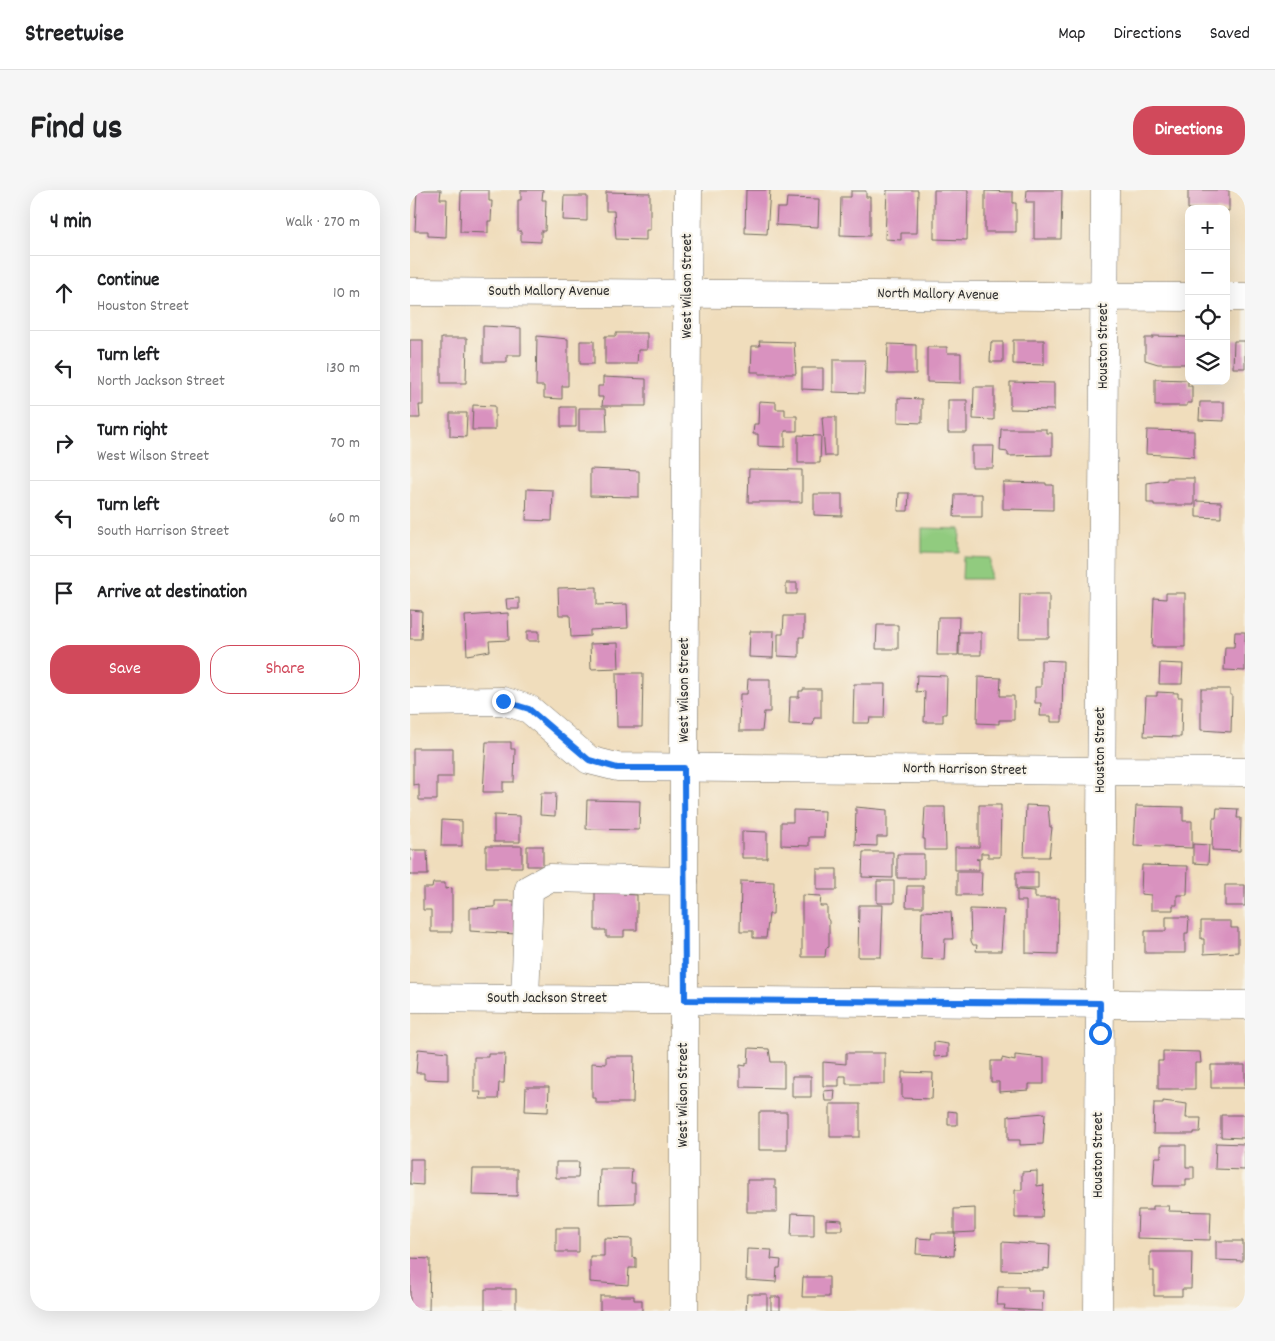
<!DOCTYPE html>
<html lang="en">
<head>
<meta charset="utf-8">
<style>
	body { margin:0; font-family:Dekko,sans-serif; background:#f6f6f6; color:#202124 }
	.controls { position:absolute; right:15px; top:15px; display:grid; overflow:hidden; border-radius:10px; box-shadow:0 5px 20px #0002 }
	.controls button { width:45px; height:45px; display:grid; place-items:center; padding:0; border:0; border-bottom:1px solid #e0e0e0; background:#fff; color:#202124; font:25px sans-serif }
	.stop { position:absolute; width:15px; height:15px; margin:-11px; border:4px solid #1a73e8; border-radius:50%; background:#fff }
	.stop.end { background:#1a73e8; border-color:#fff; box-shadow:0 1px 5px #0008 }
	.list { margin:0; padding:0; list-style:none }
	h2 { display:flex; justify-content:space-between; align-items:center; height:65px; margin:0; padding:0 20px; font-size:21px }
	h2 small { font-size:16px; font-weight:400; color:#757577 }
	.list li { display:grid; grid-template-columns:32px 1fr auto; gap:15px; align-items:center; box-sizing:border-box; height:75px; padding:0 20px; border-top:1px solid #e0e0e0 }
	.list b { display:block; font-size:19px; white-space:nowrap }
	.list p { margin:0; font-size:16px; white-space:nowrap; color:#757577 }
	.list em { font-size:16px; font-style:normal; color:#757577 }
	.actions { display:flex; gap:10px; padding:15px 20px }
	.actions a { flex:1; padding:11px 0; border:1px solid #d1495b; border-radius:20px; text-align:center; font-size:18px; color:#d1495b }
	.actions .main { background:#d1495b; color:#fff }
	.icon { flex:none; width:28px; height:28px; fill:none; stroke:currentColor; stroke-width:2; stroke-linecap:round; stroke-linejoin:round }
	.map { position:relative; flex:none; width:835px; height:1121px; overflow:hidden; border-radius:20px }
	header { display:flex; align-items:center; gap:30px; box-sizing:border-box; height:70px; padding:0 25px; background:#fff; border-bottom:1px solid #e0e0e0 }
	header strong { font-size:24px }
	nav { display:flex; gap:28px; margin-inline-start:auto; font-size:18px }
	.intro { display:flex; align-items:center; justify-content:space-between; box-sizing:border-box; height:120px; padding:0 30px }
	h1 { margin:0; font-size:35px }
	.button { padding:12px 22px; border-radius:20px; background:#d1495b; color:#fff; font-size:18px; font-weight:700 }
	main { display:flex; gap:30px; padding:0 30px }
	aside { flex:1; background:#fff; border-radius:20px; box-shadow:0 5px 20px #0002 }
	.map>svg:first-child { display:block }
	.green { fill:#91cb7f; stroke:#5e7b55 }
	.building { fill:#d992bf }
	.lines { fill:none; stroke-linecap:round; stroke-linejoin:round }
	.minor-casing { stroke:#70695e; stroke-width:29 }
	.major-casing { stroke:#70695e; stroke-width:29 }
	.minor { stroke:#fff; stroke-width:28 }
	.major { stroke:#fff; stroke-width:28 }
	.route { stroke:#1a73e8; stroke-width:6 }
	.labels { text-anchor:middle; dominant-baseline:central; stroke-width:4.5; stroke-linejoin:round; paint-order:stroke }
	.street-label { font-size:15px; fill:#2b2b2b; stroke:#f7f3e8 }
</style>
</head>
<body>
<header>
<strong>Streetwise</strong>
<nav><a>Map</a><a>Directions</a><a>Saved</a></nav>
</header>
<div class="intro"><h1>Find us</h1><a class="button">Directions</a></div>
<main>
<aside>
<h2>4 min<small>Walk · 270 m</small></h2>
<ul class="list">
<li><svg class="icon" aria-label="ahead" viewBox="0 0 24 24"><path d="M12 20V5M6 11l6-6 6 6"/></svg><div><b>Continue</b><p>Houston Street</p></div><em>10 m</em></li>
<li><svg class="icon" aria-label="left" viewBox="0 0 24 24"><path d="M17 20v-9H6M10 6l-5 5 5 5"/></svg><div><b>Turn left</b><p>North Jackson Street</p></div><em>130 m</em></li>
<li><svg class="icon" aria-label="right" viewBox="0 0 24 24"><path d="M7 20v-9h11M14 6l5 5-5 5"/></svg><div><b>Turn right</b><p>West Wilson Street</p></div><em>70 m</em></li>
<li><svg class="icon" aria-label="left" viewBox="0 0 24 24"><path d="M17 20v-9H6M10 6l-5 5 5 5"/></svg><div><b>Turn left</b><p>South Harrison Street</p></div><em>60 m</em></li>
<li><svg class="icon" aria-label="arrive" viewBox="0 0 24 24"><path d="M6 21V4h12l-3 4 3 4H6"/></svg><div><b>Arrive at destination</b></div></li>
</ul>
<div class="actions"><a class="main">Save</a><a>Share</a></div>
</aside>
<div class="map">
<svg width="835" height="1121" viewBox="0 0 835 1121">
	<rect width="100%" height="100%" fill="#f7f3e8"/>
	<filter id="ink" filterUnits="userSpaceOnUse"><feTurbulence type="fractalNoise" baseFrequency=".02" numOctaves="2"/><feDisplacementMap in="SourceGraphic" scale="10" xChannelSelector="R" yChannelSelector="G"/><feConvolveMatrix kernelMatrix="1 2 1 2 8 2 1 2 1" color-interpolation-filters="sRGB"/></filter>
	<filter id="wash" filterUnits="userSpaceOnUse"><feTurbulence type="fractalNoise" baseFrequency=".0096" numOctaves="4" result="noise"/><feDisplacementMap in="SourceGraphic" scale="20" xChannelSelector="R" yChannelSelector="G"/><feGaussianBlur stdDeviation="1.12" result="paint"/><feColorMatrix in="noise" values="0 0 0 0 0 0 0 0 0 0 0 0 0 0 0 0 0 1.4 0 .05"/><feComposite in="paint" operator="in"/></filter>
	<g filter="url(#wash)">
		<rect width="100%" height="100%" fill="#f0ddbc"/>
		<!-- green -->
		<path class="green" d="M512,338L550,339L549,363L512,362Z
			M553,367L580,368V389H552Z"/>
		<g id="blocks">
			<!-- building -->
			<path class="building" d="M7,0H31L30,9H37L36,47L18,46V41H5Z
				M51,0H79V11H82L81,31H78V43L50,42Z
				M111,0H133L132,10H136L135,41H131V52L111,51V41H108V10H111Z
				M336,0H360L357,44L335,43Z
				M477,0H508L507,43H491V50L475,49Z
				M524,0H558L557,50L524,49Z
				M617,0H652L651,49H624V12H616Z
				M778,0H819V21L778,19Z
				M441,1H456V7H460V46L430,45L431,7H441Z
				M575,1L603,2V13H606V42H575Z
				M196,2L240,3V40H236V50L206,49L204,21H196Z
				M154,6H177V31L153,30Z
				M377,8L409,9L408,37L366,35L367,18H376Z
				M73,136L111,138V165H97V172H73Z
				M206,143H237V160H228L227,174H195V146H206Z
				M127,146L158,149V196H152V209L134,208V196H126Z
				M743,146L779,147V174H748L735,170V148H743Z
				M31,148H57L56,193H31Z
				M0,150H13V215H9L10,228H0Z
				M603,150H634V175L603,174Z
				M170,151H184V174H170Z
				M349,151L384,152L386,184H349V182H341L342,156H350Z
				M824,151H835V178H823Z
				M581,152H593V172H580Z
				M478,154L506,155V184H477Z
				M517,157H537V163H551V193L517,192Z
				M423,170H455L454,203L423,202Z
				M392,178H413V200L392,199Z
				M193,187L236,189V216H192L193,207H188V196H193Z
				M745,189L778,190V196H782V213H777V216H745Z
				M600,192L644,193V220L600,219Z
				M564,197H584V230L563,229Z
				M488,208L512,209V233L488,232Z
				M538,210H557V243H538Z
				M349,211L366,212V219H375V226H387V241H375V257L348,256V244H343L344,234H348Z
				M790,212H814V231L789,230Z
				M63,215L85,216V240H62Z
				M151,217H166V237H151Z
				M169,218H196L197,241H169Z
				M40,223H57L56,247L40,246Z
				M412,227H426V266H415Z
				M591,239H636V243H642V265L598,266V262L590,261Z
				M737,240L784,241V267L736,264Z
				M388,245L411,246L410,273H388Z
				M562,256H584L583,278H562Z
				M180,279L229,281V307L180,306Z
				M339,279L392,280V312H338Z
				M757,288H784V315H744V313H737V293L757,290Z
				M593,292L636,293V295H643V320L593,319Z
				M117,299L143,300L142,331L116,330Z
				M489,303H499L498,321H488Z
				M404,304H432V326L404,325Z
				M545,304H572V327H544Z
				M786,311L811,312V328L786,327Z
				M376,393H387V404H376Z
				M187,397V415L217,414L218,438L180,440V446L161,447L160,425H149L148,398Z
				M756,403H775V457H742L744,408L756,409Z
				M610,404H639V448H609Z
				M109,408V419H97L96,409Z
				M0,420L12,421L11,449H0Z
				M98,423L99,450L79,451L80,461L57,465L55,426Z
				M374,426H394V447H389V467L368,466V444H373Z
				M528,427H549L548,465H527Z
				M467,435H488V459H466Z
				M117,441H129V451H117Z
				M340,441H364L363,468L339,467Z
				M549,442H571V465H549Z
				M825,442H835V481L814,480L815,457H824Z
				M208,453L209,478L181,479L180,454Z
				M631,470L653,471L652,532H641V526H630L631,513H625V497H631Z
				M750,473L773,474L772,494H749Z
				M206,483H233L232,537H207Z
				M507,485L537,486L536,524H533V532H514L515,501L506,502Z
				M568,487L591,488L590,506H604V530H589V534L567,533Z
				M338,489H360V522H354L352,541H329L330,504H337Z
				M444,494H475L474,528H460L459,533H443Z
				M393,499H411V528H404L403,535L379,534L380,507H389V501H393Z
				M791,499H820V505H822L821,542L791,540Z
				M747,502L768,503V507H772L771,547L734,546L736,506H747Z
				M76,552H101V559H105L104,592H93V602H73Z
				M3,558H43V587H27V610H9V594L3,595Z
				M131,603H146L145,626L130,625Z
				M177,610L230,611L229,640L176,639Z
				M569,615H591L590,667H578V663H571V669H566L569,670V680H545V657H569Z
				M616,615L638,616L640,637H642L639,667H614Z
				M726,616L773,617V631H782V658L724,656Z
				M446,617L477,620V647H467V656L445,655Z
				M515,617H535L536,660H515V649H513Z
				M807,618L828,619L827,628H831L830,661L802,660L803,628H806Z
				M383,620L415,621L414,647H399V656L371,655V632H383Z
				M84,625L110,626V652H84Z
				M32,630L52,631V656H31Z
				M332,641L357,642V668H332Z
				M783,654L799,655L798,674L783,673Z
				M76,656H112V677H76Z
				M117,656H133V676H117Z
				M0,660H17L18,685H0Z
				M453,662H483V688L452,687Z
				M487,664H514V688H487Z
				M732,675L778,676L777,705H767V715H763V720H741V705L731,704Z
				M407,679H427V700H407Z
				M547,682H572L571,705H547Z
				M606,682H628V699H606Z
				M331,691L364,692L363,724H359L356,748H343V741H330Z
				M467,691H484V713H467Z
				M23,693H35V699L42,698V742H21V720H13V698H22Z
				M815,695H835V716H815Z
				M497,696H513V717H496Z
				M185,700H211V704L227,705V740H214V747H196V740H185Z
				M607,700L625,701V708H649L648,764L616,763V711H607Z
				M392,705L411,706L410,716H417V728L419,731V757L416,758L415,767H392Z
				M85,711H104V717H106V744L60,741V718L85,717Z
				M449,715H473L471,767H448Z
				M560,719L594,720L591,761H566L567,755H563L561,751Z
				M512,721L541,722L543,749H535L534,770L511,769Z
				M756,727H779L778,743H775V763H735V741H756Z
				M791,731H821V738H828V762L794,764V749H791Z
				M524,852L538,854V866L524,867Z
				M339,858L359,859L361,872H374V898L330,897V875L336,876V873H338Z
				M8,859L38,862V890L14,889V883H6Z
				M753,861L790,862L791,873H785V899H748V871H753Z
				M436,863H475V894H436V886H429V896H413V872L436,874Z
				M78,864H95L94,893H89L88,909H70L71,902H64V867H78Z
				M605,865L634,868V894H619V900L589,902V892H581V871H592V868L605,871Z
				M196,866H224L223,913H186V908H182V873L196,874Z
				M801,875H835V898H801Z
				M492,882L523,883L522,909L492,908Z
				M382,886H401V907H382Z
				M116,897H139L138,922L115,921Z
				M425,900L424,911H415L414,901Z
				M753,911L777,914L776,928H791L790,942H784V944H743L744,913H753Z
				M420,914H450V947H420Z
				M538,921L547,922V935H538Z
				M349,922H377V960H349Z
				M635,923L633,954L610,955V950H598V926Z
				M811,925H834V948L811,947Z
				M806,953L835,954V980L805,979Z
				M751,955H776V977H784V989H776V996H743L745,967H751Z
				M0,969H13V995L0,994Z
				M146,972H169L168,988H146Z
				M63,979H107V1006L62,1005Z
				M190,979H222L221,993H225V1013L189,1014Z
				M627,981V996L634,995L632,1028H605V1000H612V982Z
				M337,990H365V998H367V1022H337Z
				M743,1016H759L758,1021L801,1022L800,1050L727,1048L728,1020H743Z
				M565,1018V1042L544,1043V1019Z
				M382,1023L404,1024V1046H381Z
				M416,1029L432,1030V1040H416Z
				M146,1038H169V1062H146Z
				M522,1043H545L544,1066L506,1064L507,1048L521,1049Z
				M194,1048L222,1049V1067L226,1068V1078H219L218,1095L180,1092V1066H194Z
				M806,1051H833V1071L806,1070Z
				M592,1052L640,1055L639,1079L633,1078V1081L592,1080Z
				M337,1059L362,1060L361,1069L371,1070L370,1078H367L366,1092L336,1090Z
				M740,1062H782L781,1099H772V1106H744V1081H740Z
				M0,1068L20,1069L19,1121H0Z
				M393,1087H419V1107H392Z
				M588,1097H618V1101H633L632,1121L594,1119L595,1115H587Z
				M75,1099H106V1121H75Z
				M337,1104H357V1121H336Z
				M190,1106H224V1110H232V1121H190Z
				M361,1107H370V1121H361Z"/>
		</g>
	</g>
	<g filter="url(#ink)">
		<use href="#blocks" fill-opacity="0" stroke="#70695e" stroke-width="1"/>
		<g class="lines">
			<defs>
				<path id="minor" d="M0,102L779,107
					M816,107H835
					M0,512L93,511L119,519L179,570L207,577L835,582
					M0,808L835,815
					M115,809L119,699L139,688L274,691
					M688,1121L695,0"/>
				<path id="major" d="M274,1121V555L278,0"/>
			</defs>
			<!-- minor casing -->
			<use href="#minor" class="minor-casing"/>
			<!-- major casing -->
			<use href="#major" class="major-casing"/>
			<!-- minor -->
			<use href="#minor" class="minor"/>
			<!-- major -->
			<use href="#major" class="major"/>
		</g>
	</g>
	<g class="lines" filter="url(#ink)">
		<!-- route -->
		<path class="route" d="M93,511L119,519L179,570L207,578H274L275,810L690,813V843"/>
	</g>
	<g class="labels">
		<!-- street labels -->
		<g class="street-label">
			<text transform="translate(278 96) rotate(-90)">West Wilson Street</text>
			<text x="139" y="102">South Mallory Avenue</text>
			<text transform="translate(528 105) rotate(1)">North Mallory Avenue</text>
			<text transform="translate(694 156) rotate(-90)">Houston Street</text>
			<text transform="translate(275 500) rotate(-90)">West Wilson Street</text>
			<text transform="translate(691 560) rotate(-90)">Houston Street</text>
			<text transform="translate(555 580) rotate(1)">North Harrison Street</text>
			<text x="137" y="809">South Jackson Street</text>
			<text transform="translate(274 905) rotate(-90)">West Wilson Street</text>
			<text transform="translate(689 965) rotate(-90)">Houston Street</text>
		</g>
	</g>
</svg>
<div class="controls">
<button>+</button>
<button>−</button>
<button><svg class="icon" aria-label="locate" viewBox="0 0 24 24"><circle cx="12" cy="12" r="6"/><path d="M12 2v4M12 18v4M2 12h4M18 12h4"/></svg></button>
<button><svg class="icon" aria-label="layers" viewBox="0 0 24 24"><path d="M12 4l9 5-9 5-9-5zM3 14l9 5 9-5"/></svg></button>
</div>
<div class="stop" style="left:690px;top:843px"></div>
<div class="stop end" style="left:93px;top:511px"></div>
</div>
</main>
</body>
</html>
